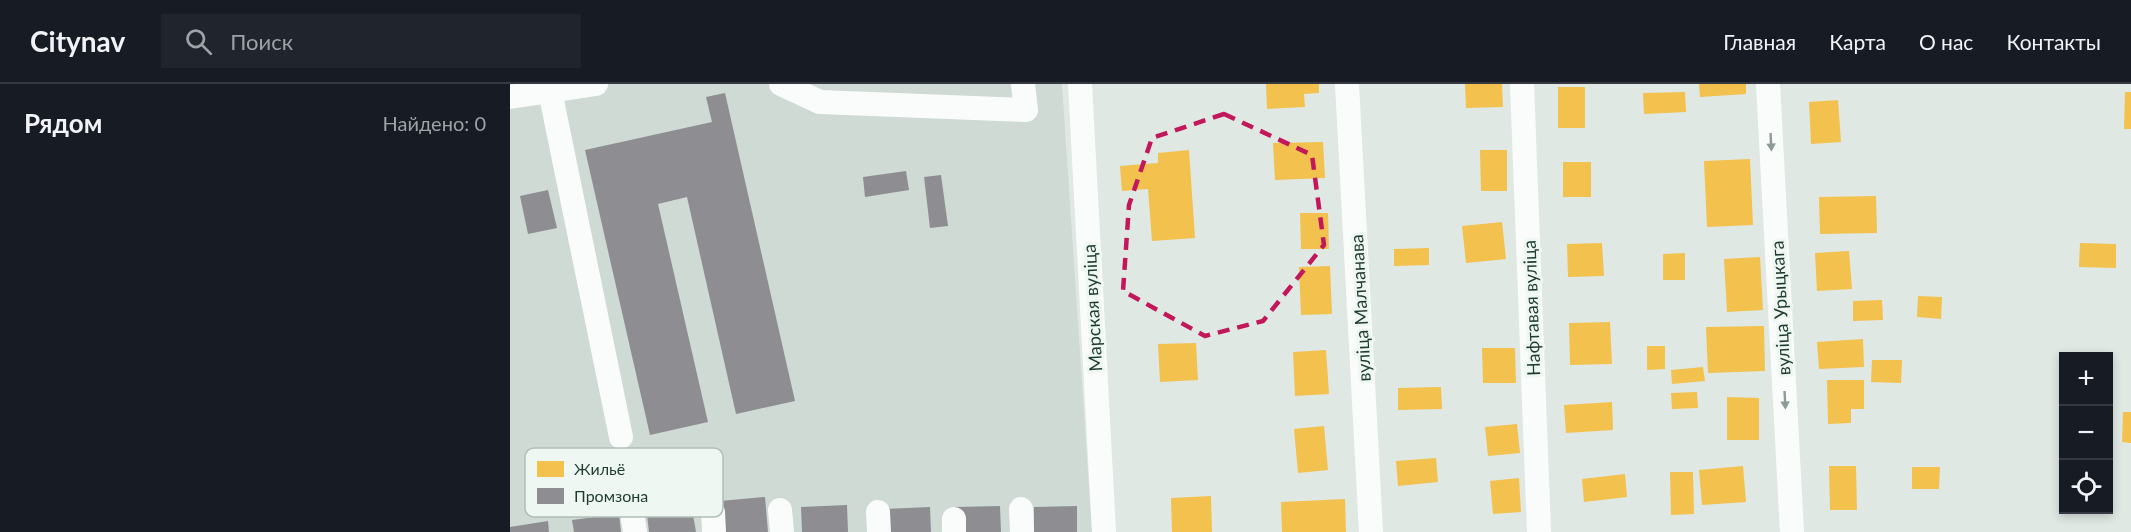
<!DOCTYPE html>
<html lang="ru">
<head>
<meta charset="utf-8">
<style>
	body { margin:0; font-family:Lato,sans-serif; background:#20242c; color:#f1f3f6 }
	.controls { position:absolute; right:18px; bottom:18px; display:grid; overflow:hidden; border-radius:0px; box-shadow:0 3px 9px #0003 }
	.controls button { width:54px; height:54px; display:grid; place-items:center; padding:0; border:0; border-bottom:2px solid #363941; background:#171b24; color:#f1f3f6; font:30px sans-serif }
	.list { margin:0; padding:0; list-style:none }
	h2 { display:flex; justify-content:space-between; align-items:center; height:78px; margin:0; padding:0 24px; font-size:26px }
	h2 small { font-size:20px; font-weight:400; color:#9ea1a6 }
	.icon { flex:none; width:33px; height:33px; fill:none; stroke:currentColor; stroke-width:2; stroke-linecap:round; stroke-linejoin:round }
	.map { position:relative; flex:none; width:1621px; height:448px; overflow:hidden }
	header { display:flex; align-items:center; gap:36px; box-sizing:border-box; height:84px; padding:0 30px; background:#171b24; border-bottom:2px solid #363941 }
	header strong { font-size:28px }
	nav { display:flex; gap:33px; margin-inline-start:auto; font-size:21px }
	.search { width:420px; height:54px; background:#20242c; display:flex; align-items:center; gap:15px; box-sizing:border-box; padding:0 21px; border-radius:0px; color:#9ea1a6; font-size:22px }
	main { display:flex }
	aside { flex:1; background:#171b24 }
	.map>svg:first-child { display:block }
	.built { fill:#cedad3 }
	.homes { fill:#f2c14e }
	.industry { fill:#8d8d92 }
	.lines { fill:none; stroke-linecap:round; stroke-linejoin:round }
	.minor { stroke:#fafcfb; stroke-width:24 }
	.oneway { fill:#8c9c95 }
	.marked { fill:none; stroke:#c2185b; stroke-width:4.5; stroke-dasharray:12 8; stroke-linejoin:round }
	.labels { text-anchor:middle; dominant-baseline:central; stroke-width:6; stroke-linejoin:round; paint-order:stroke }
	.street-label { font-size:18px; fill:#1e3b2f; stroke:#eef7f1 }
	.key { fill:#eef7f1; stroke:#b0bfb7; stroke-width:1.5 }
	.key-label { font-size:16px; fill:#1e3b2f }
</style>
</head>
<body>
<header>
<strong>Citynav</strong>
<div class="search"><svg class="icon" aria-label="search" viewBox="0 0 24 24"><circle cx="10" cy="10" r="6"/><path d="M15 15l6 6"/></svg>Поиск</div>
<nav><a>Главная</a><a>Карта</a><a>О нас</a><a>Контакты</a></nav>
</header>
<main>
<aside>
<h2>Рядом<small>Найдено: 0</small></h2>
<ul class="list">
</ul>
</aside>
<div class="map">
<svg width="1621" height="448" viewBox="0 0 1621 448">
	<rect width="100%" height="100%" fill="#e0e8e4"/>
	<!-- built -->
	<path class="built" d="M0,0H552L582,448H0Z"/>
	<!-- homes -->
	<path class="homes" d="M756,0H809V9L794,10L795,23L757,25Z
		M955,0H992L993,23L956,24Z
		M1189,0H1236V10L1190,13Z
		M1048,3H1075V44H1048Z
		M1175,8L1176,28L1134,30L1133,9Z
		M1615,8H1621V45H1614Z
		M1328,16L1331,58L1301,60L1299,18Z
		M813,58L815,94L765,96L763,59Z
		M679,66L685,154L642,157L638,105L612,107L610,82L648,79V69Z
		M970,66H997V107H971Z
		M1240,75L1243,141L1197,143L1194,77Z
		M1053,78H1081V113H1053Z
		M1366,112L1367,149L1310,150L1309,113Z
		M790,129H818L819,165H791Z
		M992,138L996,175L956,179L952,142Z
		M1092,159L1094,192L1058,193L1057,160Z
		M1570,159L1606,160V184L1569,183Z
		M919,164V181L884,182V165Z
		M1339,167L1342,205L1307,207L1305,169Z
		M1175,169V196H1153V170Z
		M1250,173L1253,226L1217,228L1214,175Z
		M820,182L822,230L791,231L789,183Z
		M1408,212L1432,213L1431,235L1407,233Z
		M1372,216L1373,236L1343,237V217Z
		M1100,238L1102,280L1060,281L1059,239Z
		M1254,242L1255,287L1198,289L1196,243Z
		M1353,255L1354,283L1309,285L1307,258Z
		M686,259L688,296L650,298L648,260Z
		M1137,262H1155V285L1137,286Z
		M972,264H1005L1006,299H973Z
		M816,266L819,310L785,312L783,268Z
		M1362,276H1392L1391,299L1361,298Z
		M1193,283L1195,297L1162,300L1161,286Z
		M1317,296H1354V325H1341V339L1318,340Z
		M931,303L932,325L888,326V304Z
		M1187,308L1188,324L1162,325L1161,309Z
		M1217,313L1249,314V356H1217Z
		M1102,318L1103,346L1056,349L1054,321Z
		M1613,328H1621V359L1612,358Z
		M1007,340L1010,369L978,372L975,343Z
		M814,342L818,386L788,389L784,345Z
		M926,374L928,398L888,402L886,377Z
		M1233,382L1236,418L1192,421L1189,386Z
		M1319,382H1346L1347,426H1320Z
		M1402,383H1430L1429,405H1402Z
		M1160,388H1183L1184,430L1161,431Z
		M1115,390L1117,413L1074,418L1072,395Z
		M1009,394L1011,428L983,430L980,397Z
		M701,412L702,448H662L661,414Z
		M835,415L836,448H772L771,418Z"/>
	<!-- industry -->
	<path class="industry" d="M215,9L285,317L226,330L177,113L148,120L198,338L140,351L75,66L202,38L196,13Z
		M396,87L399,106L355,113L353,93Z
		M431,91L438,142L420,144L414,93Z
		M38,106L47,144L18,150L10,112Z
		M255,413L258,448H212L210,417Z
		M337,421L338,448H292L291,423Z
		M490,422L491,448H446L445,423Z
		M567,422V448H524V423Z
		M420,423L421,448H375L374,425Z
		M182,425L186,448H139L137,431Z
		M109,430L111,448H64L62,436Z
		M38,437L39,448H0V443Z"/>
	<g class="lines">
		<!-- minor -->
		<path class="minor" d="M271,0L310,18L516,26L513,0
			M570,0L594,448
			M837,0L861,448
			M1012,0L1029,448
			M1258,0L1282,448
			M40,7L111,353
			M0,13L86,0
			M511,425L512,448
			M270,426L272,448
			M203,428L204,448
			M368,428L369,448
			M123,435L125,448
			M444,448V435"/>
	</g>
	<!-- one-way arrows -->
	<defs><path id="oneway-solid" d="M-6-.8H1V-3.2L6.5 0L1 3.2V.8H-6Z" transform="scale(1.5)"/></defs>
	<g class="oneway">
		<use href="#oneway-solid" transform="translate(1261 58) rotate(87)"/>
		<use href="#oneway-solid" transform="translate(1275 316) rotate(87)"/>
	</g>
	<!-- marked area -->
	<path class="marked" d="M714,30L802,71L814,161L753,237L695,252L613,207L619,121L642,54Z"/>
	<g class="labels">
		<!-- street labels -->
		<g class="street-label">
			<text transform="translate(582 224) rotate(-93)">Марская вуліца</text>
			<text transform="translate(850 224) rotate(-93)">вуліца Малчанава</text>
			<text transform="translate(1021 224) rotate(-92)">Нафтавая вуліца</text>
			<text transform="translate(1270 224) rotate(-93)">вуліца Урыцкага</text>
		</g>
	</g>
	<!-- legend -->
	<rect x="15" y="364" width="198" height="69" rx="9" class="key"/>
	<rect x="27" y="377" width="27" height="16" fill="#f2c14e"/>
	<rect x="27" y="404" width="27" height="16" fill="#8d8d92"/>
	<g class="key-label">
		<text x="64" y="391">Жильё</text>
		<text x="64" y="418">Промзона</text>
	</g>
</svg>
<div class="controls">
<button>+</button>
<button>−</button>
<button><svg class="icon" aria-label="locate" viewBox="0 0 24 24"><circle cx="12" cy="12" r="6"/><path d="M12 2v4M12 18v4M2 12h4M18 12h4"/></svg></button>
</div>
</div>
</main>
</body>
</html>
